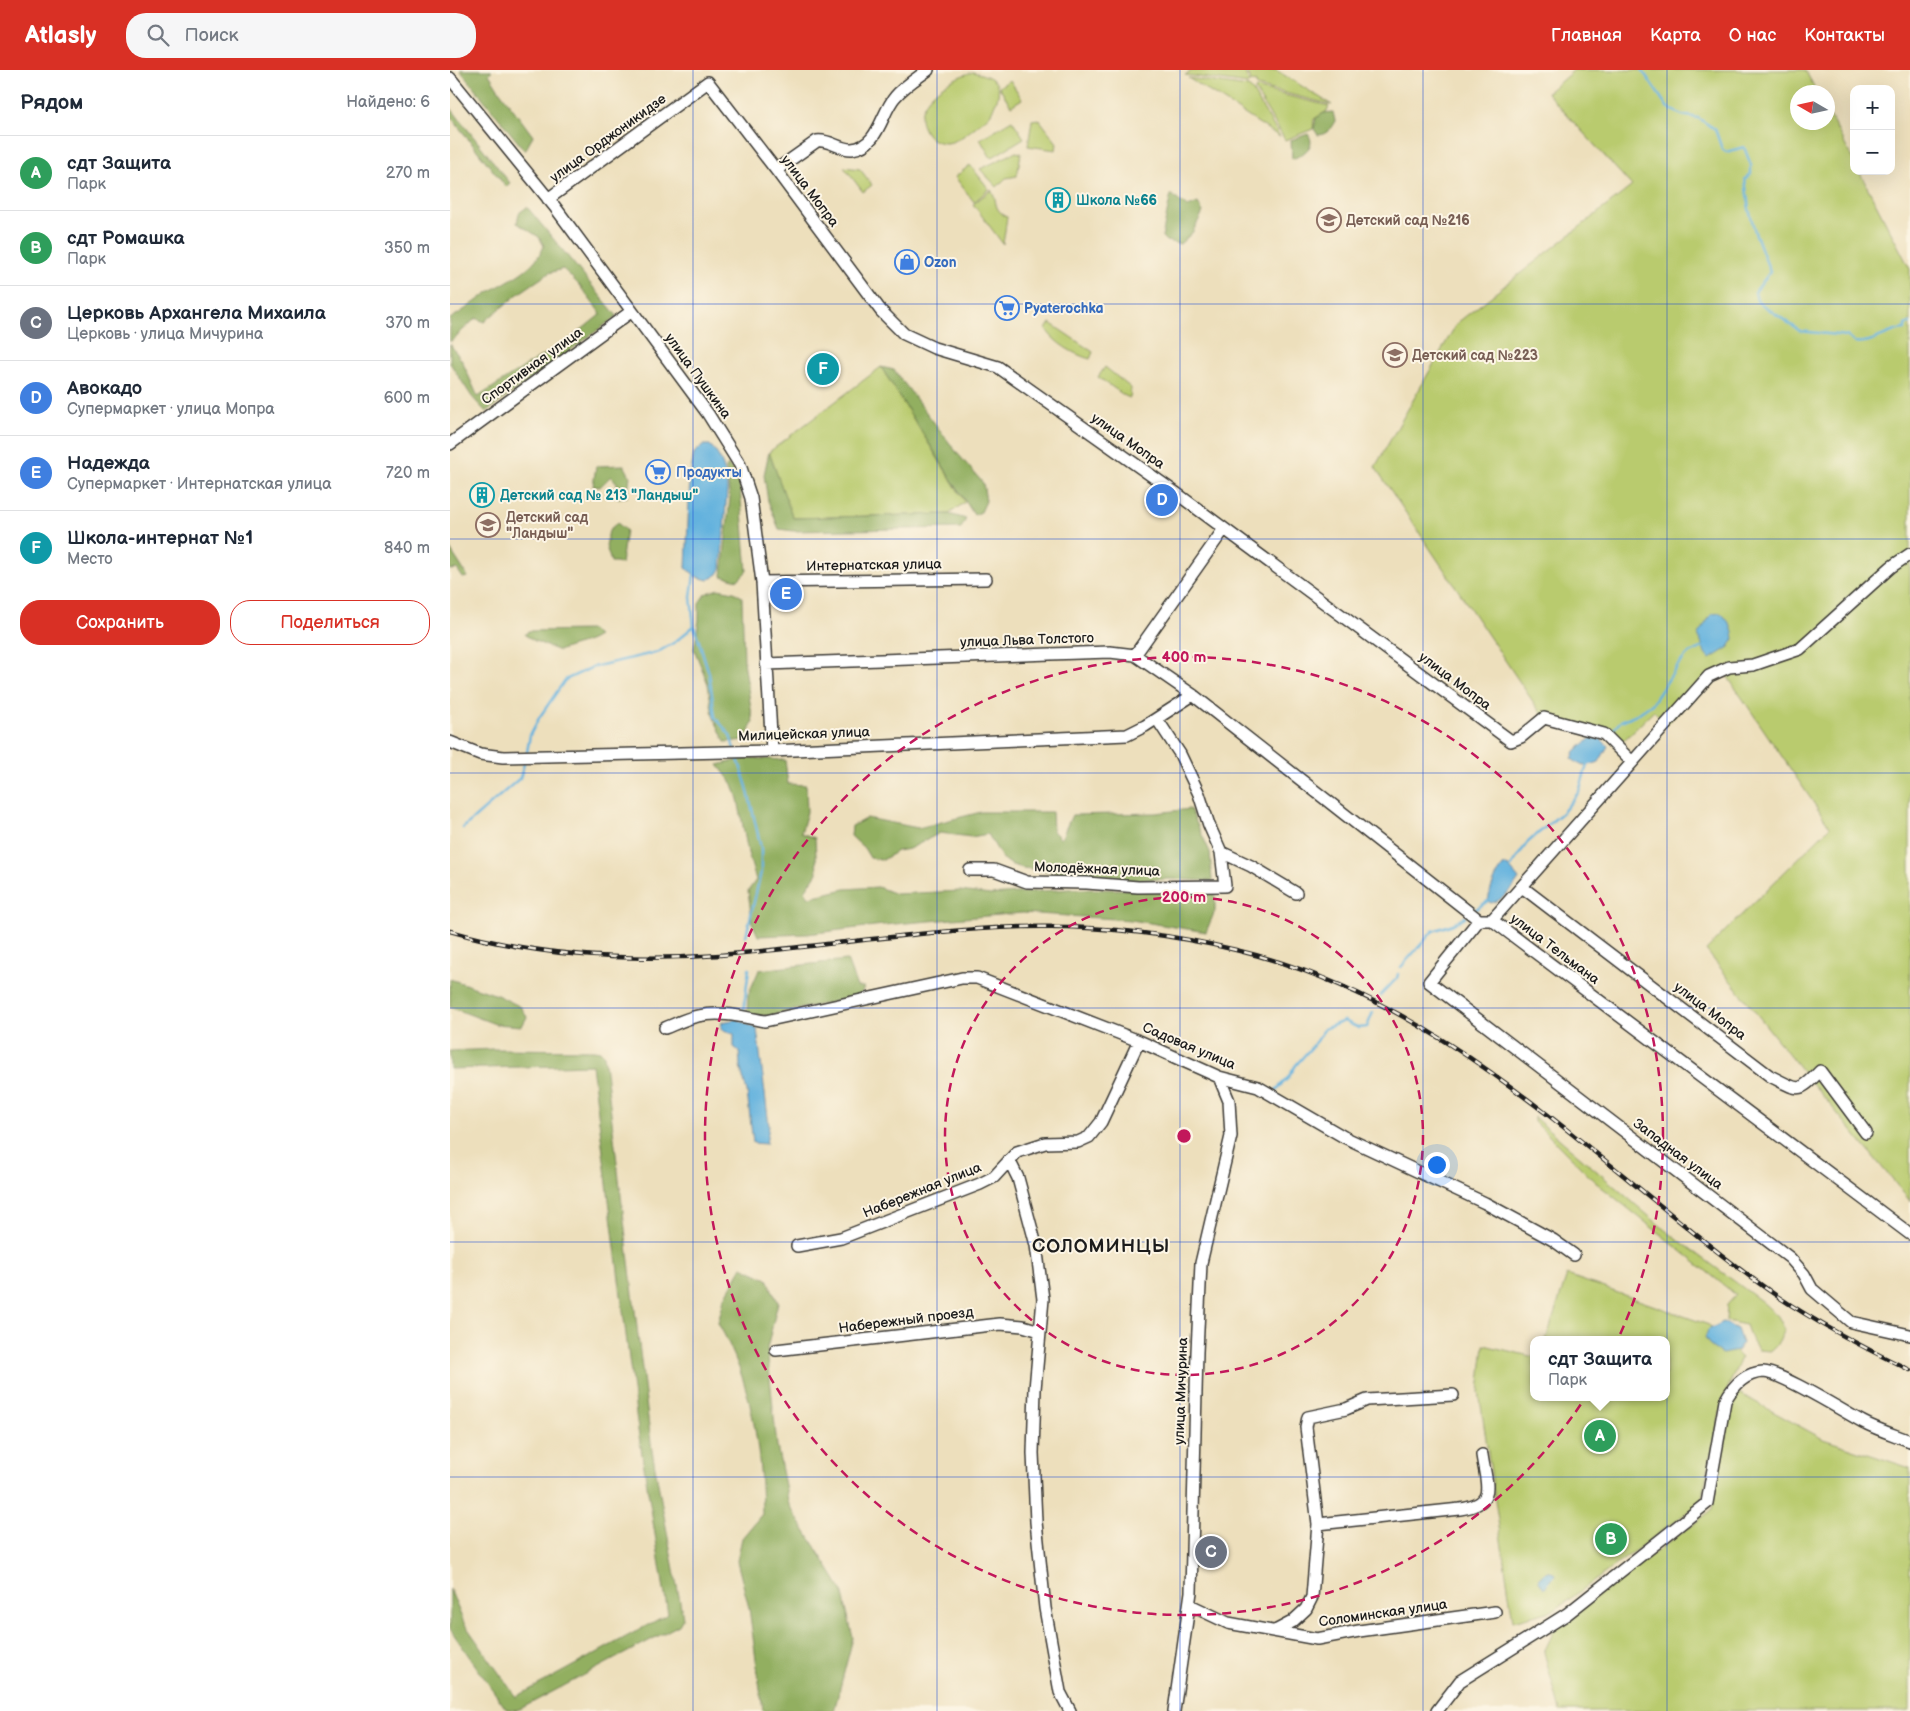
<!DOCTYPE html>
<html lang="ru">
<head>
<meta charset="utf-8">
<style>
	body { margin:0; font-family:"Balsamiq Sans",sans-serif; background:#f6f6f7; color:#1f2937 }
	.controls { position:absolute; right:15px; top:15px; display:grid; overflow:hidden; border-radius:10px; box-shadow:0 5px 20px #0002 }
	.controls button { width:45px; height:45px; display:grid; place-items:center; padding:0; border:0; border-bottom:1px solid #e0e1e3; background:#fff; color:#1f2937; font:25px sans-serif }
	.compass { position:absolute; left:1340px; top:15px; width:45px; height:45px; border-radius:50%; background:#fff; box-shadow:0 5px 20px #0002; rotate:279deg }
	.you { position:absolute; left:986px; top:1094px; width:18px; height:18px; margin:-12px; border:4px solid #fff; border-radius:50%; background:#1a73e8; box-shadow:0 0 0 8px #1a73e833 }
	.badge { display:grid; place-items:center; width:32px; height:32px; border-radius:50%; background:#d93025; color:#fff; font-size:16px; font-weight:700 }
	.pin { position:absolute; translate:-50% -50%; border:2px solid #fff; box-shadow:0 1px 5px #0006 }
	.popup { position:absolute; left:1080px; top:1266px; width:140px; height:65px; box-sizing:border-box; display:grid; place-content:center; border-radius:10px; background:#fff; filter:drop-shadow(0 1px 4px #0005); font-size:16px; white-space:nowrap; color:#747a83 }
	.popup b { font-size:19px; color:#1f2937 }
	.popup::after { content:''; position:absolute; left:50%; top:100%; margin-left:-10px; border:10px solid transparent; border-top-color:#fff }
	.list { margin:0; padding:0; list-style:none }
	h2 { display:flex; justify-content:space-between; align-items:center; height:65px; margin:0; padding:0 20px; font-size:21px }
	h2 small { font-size:16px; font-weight:400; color:#747a83 }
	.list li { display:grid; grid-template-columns:32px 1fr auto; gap:15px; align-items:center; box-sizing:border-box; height:75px; padding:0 20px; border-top:1px solid #e0e1e3 }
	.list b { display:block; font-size:19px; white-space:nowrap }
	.list p { margin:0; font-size:16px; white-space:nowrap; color:#747a83 }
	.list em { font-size:16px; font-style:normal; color:#747a83 }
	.actions { display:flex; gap:10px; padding:15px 20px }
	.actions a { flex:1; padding:11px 0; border:1px solid #d93025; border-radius:20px; text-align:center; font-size:18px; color:#d93025 }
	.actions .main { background:#d93025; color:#fff }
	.icon { flex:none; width:28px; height:28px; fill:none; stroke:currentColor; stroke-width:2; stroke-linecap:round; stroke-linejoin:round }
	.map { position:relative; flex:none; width:1460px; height:1641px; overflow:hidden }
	header { display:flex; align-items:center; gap:30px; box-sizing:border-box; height:70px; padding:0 25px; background:#d93025; color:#fff }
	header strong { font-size:24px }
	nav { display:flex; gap:28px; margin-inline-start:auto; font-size:18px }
	.search { width:350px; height:45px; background:#f6f6f7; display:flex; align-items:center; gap:12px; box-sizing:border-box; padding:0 18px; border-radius:20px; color:#747a83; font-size:19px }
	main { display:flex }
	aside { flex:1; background:#fff }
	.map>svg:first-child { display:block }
	.green { fill:#b9cb6e; stroke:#6a7445 }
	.forest { fill:#92af61; stroke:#57663e }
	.water { fill:#64b2de; stroke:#40677d }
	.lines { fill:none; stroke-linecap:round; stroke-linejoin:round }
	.stream { stroke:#64b2de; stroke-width:2.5 }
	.minor-casing { stroke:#3b3934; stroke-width:14 }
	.minor { stroke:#fff; stroke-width:11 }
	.rail-casing { stroke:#1c1c1c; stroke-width:4.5 }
	.rail { stroke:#fcf5e5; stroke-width:2.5; stroke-dasharray:8; stroke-linecap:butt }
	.grid { fill:none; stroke:#1d4ed8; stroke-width:1; stroke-opacity:0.55 }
	.ring { fill:none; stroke:#c2185b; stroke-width:2.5; stroke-dasharray:9 6 }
	.labels { text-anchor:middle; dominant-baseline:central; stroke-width:4; stroke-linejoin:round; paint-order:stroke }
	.street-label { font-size:14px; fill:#1c1c1c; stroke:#fcf5e5 }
	.culture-label { font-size:14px; font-weight:bold; fill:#0d838f; stroke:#fcf5e5; text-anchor:start }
	.education-label { font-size:14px; font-weight:bold; fill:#785e54; stroke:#fcf5e5; text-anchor:start }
	.shop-label { font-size:14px; font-weight:bold; fill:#366cbe; stroke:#fcf5e5; text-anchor:start }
	.district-label { font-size:19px; font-weight:bold; letter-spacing:1px; fill:#1c1c1c; stroke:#fcf5e5 }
	.centre { fill:#c2185b; stroke:#fcf5e5; stroke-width:2.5 }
	.ring-label { font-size:15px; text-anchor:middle; font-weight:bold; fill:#c2185b; stroke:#fcf5e5; stroke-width:4; stroke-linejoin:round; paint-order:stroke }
</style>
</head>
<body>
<header>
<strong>Atlasly</strong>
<div class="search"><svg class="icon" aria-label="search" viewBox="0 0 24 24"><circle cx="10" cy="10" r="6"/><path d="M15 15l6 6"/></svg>Поиск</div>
<nav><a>Главная</a><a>Карта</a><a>О нас</a><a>Контакты</a></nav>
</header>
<main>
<aside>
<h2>Рядом<small>Найдено: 6</small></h2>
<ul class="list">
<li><span class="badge" style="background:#2e9e5b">A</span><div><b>сдт Защита</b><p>Парк</p></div><em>270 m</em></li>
<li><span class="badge" style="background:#2e9e5b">B</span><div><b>сдт Ромашка</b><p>Парк</p></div><em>350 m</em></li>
<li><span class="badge" style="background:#6b7280">C</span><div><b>Церковь Архангела Михаила</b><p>Церковь · улица Мичурина</p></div><em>370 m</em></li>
<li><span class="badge" style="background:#3f7fe0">D</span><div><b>Авокадо</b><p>Супермаркет · улица Мопра</p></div><em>600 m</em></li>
<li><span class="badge" style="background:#3f7fe0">E</span><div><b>Надежда</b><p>Супермаркет · Интернатская улица</p></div><em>720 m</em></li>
<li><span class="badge" style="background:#0f9aa8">F</span><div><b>Школа-интернат №1</b><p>Место</p></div><em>840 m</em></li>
</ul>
<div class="actions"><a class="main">Сохранить</a><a>Поделиться</a></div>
</aside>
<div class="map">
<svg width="1460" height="1641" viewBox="0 0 1460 1641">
	<rect width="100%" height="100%" fill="#fcf5e5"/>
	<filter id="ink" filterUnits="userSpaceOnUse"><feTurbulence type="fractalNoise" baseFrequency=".02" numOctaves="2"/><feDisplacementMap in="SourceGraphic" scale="10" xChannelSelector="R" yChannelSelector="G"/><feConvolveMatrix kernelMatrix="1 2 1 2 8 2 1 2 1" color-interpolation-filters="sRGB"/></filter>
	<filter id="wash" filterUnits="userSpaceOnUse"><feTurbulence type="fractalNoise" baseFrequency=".0096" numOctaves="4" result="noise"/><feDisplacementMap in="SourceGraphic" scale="20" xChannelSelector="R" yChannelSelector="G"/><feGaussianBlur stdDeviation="1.12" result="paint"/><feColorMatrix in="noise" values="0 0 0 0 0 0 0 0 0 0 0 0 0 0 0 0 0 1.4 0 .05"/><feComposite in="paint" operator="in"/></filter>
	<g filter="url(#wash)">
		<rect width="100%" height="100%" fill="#eddfbc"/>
		<!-- green -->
		<path class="green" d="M743,0H794L799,13L798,14L735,5Z
			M797,0H826L882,35L807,16L806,13L801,12Z
			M1124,0H1355L1367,22H1348V52H1378V42L1404,92V101H1409L1460,199V1131L1353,1002L1256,880L1380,757L1273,600L1217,654L1204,641L1172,672L1158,660L1094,648L925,397L1007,253L1182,116L1097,23Z
			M523,2C541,6 554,12 546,32C544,35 543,40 541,43C537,49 529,53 524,58C516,64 507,72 497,73C488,73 480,70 475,61C458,32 500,8 523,2Z
			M738,8L798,17L802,20L830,67Z
			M560,10L572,29L561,36L549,17Z
			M806,18L879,36L877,41L864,49L863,59L835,70L805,20Z
			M589,49L607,73L606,80L578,76L582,50Z
			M562,50L574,68L541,88L530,69Z
			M566,82L571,83L567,106L556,108L547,117L530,99Z
			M520,95L539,119L524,132L505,107Z
			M394,97L410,99L422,115L413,122Z
			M541,120C549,131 541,138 557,147L553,174L523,134Z
			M600,253L643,282L640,289C625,285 604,273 596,259Z
			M431,297L515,432L499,444L342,448L319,382Z
			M655,297L681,318L680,328L675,326L648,307Z
			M1084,1047L1215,1160L1311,1231L1328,1246L1335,1260L1326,1276L1321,1281L1308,1280L1301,1269L1296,1255L1276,1251L1277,1235L1286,1225L1144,1111L1084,1051Z
			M1117,1205L1259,1255L1291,1288L1273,1329L1251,1432L1105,1540L1063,1551L1029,1322L1034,1275L1084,1287V1327H1216V1270H1096Z
			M1289,1323L1373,1369L1460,1398V1641H1110L1094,1582L1106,1557L1262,1440L1283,1329Z"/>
		<!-- forest -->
		<path class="forest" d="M10,0H42L39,4L49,20L83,66L75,81Z
			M0,37L60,113L56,117L0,46Z
			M883,42L885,51C880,59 878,64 868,65L864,59L866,48L874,43Z
			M858,64C867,76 853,85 842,89L841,70Z
			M721,124L729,131L738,137L748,133L753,142L742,163L730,174L716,171L712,167Z
			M77,137L167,246L36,342L22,327L0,293V274L12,291L28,327L88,288L111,276L151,244L129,215L113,199L99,203L68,224L34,252L26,248L0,272V249C13,241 24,233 36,224C57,210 84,201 94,176L89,167L67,153L69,143Z
			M431,297L444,300L508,384L533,413L536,431L531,442L524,445Z
			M319,382L343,448L499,444L516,449L511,458L343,461L329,459L318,431L314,405Z
			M174,395L180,406L177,427L168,428L167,413L161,406L150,417L143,416L146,396Z
			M278,395L289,406L297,501L288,510L272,506L280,428L276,398Z
			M167,453L176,460L171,494L166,492H161L156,476L159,460Z
			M0,479L18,507L13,508L7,499L0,500Z
			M268,519L284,522L292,527L294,591L303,652L295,670L275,672L263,646L258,614L244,579L249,550V533L255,524Z
			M141,560L148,566C136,574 122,575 109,581L85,571L75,565L78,561Z
			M297,688L335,690L338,714L356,715L357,742L351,763L365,768L367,803L355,821L359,827L395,819L428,817L446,824L510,821L540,825L619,819L765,820V841L756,862L681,850L572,843L433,855L357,864L308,866L302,852L298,821L306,810L298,783L288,729L283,714L268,695Z
			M740,739L760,782L762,811L720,809L647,811L612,803L573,798L562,795L552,788L538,764L521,767L490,763L459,779L447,781L433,790L420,788L414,778L401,766L402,756L417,748L468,758L531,742H602L603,761L611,769L622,745L706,743Z
			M397,890L407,917H414L410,926L317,946L297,944L298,925L309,900Z
			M0,909L47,925L71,937L77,947L72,956L45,954L0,937Z
			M43,979L144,980L150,981L154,985L202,1381L233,1548L229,1555L72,1638L67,1640L56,1639L0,1559V1519L14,1553L66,1627L218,1544L188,1360L142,995L0,999V981Z
			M292,1197L317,1209L328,1232L317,1279L327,1376L339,1435L392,1520L403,1568L384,1641H313L299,1538L287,1491L292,1468L312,1444C311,1377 302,1312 268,1253L274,1229Z"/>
		<!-- water -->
		<path class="water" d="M254,375H260C272,387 277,404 277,420L271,499L268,504L258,510L247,507L236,498L240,406L244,383Z
			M1271,543C1279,551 1283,558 1284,569L1279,577L1260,589L1255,583L1248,564L1262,544Z
			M1141,668L1151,669L1158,676L1149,692C1138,696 1132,697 1122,689L1125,681Z
			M1054,795L1058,796L1069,809C1063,819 1052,831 1041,833L1038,831C1040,819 1046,804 1054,795Z
			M287,949L307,959L319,1056L316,1074L303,1073L297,1022L290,996L289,981L284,977V964L271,959L272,952Z
			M1273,1252L1287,1259L1292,1273L1287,1281L1272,1284L1261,1277L1255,1268L1258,1260Z
			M1097,1501L1104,1503L1105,1506L1094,1518L1088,1509Z"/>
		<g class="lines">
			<!-- stream -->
			<path class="stream" d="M1192,0L1218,38L1232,45L1248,48L1265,59L1272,79L1276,82L1294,77L1301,95V104L1295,109L1299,139L1305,162L1320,202L1305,222L1307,231L1350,261L1397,266L1404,272C1423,275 1437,260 1455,259V255L1460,253
				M244,505L241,527L244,556L259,603L265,647L280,665L284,679
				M1161,662L1171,651L1189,643L1202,634L1228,595L1238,584L1253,577
				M77,682L80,665L89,648L115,610L143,597L208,582L225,572L244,556
				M287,686L297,717L311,778V802L296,866
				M13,758L70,708L74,694
				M1060,798L1077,773L1113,742L1129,722L1137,695
				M1026,839L1038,831
				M951,897L983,861L1003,854L1015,847
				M931,925L947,908L948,904
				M293,943L299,899
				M826,1020L838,1008L846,995L867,971L874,959L894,951L909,958L917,957L923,942"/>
		</g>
	</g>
	<g filter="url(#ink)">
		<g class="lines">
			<defs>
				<path id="minor" d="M0,8L105,137L258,344L290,395L301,428L312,512L322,681
					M326,100L367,71C379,69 390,80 402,79C429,76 431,43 445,27C454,16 467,8 478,0
					M98,129L258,12L326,100L431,241L454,264L484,278L548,297L726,423L1061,671L1071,667L1094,648L1154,664L1182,692
					M0,374L182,241
					M312,512L536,509
					M685,585L743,625L1029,850H1042L1460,1164
					M316,594L600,584L660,582L685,585L774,459
					M707,649L730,684L749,724L759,755L771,782L801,796L846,823
					M0,672L30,684L53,687L322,681L677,665L695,656L743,625
					M520,800H544L577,812L637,813L688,817L775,816L771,782
					M1072,817L1320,1006C1349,1020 1347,1025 1370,1001L1416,1063
					M1029,850L979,912L1340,1188L1354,1204L1362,1219L1401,1252L1460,1265
					M1042,850L1259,606L1279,597L1303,595L1350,579L1441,497L1460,484
					M215,958C225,954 237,948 248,946C271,941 293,947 315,951L512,908H527L689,971L769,1007L808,1017L894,1067L1035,1133L1103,1170L1124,1185
					M559,1090L568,1108L586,1175L593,1229L585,1319L583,1383L586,1452L595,1538L610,1622L620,1641
					M347,1176L391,1168L530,1114L544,1107L567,1082L595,1073L628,1072L639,1067L651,1052L689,971
					M326,1280L550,1254L573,1256L590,1261
					M868,1454L1010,1439C1048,1434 1036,1414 1032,1385
					M740,1535L778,1553L867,1569L909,1561L1045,1542
					M825,1561L842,1552L856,1539L862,1527L868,1454L856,1357L858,1347L896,1339L917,1330L1003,1325
					M724,1641L741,1522L747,1282L751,1193L781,1066L779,1031L769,1007
					M987,1641L1010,1611L1117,1544L1257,1433L1275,1331C1283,1316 1294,1303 1313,1302C1331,1302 1394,1342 1413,1352C1428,1360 1445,1365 1460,1371"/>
			</defs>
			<!-- minor casing -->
			<use href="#minor" class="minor-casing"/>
			<!-- minor -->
			<use href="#minor" class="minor"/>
			<defs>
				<path id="rail" d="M0,861C87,886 179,892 270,885C371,877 471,860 572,857C645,855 716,863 786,880C950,919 1074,1024 1201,1128C1242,1161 1283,1196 1327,1226C1369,1254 1414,1278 1460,1300"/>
			</defs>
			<!-- rail casing -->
			<use href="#rail" class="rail-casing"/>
			<!-- rail -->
			<use href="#rail" class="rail"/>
		</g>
	</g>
	<!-- grid -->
	<path class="grid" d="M243,0V1641M487,0V1641M730,0V1641M973,0V1641M1217,0V1641M0,234H1460M0,469H1460M0,703H1460M0,938H1460M0,1172H1460M0,1407H1460"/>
	<!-- distance rings -->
	<g class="ring">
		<circle cx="734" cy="1066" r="239"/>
		<circle cx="734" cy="1066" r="479"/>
	</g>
	<!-- icons -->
	<defs>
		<symbol id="building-ring" viewBox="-11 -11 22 22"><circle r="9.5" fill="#fcf5e5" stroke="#0f9aa8" stroke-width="1.5"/><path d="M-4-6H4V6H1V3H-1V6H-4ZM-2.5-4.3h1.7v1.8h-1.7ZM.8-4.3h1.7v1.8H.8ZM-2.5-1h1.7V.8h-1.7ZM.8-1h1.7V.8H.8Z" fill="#0f9aa8"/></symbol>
		<symbol id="school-ring" viewBox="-11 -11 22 22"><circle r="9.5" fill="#fcf5e5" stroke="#8d6e63" stroke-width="1.5"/><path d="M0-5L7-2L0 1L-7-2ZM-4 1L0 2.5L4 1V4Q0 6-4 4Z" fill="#8d6e63"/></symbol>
		<symbol id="shop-ring" viewBox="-11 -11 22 22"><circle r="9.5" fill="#fcf5e5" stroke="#3f7fe0" stroke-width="1.5"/><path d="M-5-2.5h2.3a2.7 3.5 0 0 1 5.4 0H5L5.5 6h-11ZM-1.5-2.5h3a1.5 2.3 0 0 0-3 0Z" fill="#3f7fe0"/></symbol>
		<symbol id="supermarket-ring" viewBox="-11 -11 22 22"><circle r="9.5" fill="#fcf5e5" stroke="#3f7fe0" stroke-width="1.5"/><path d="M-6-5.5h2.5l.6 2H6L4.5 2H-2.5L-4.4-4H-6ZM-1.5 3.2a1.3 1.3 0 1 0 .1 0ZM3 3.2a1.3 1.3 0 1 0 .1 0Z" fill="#3f7fe0"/></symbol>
	</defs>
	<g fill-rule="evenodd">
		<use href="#building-ring" x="594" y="116" width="28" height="28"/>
		<use href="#school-ring" x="865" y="136" width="28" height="28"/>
		<use href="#shop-ring" x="443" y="178" width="28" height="28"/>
		<use href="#supermarket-ring" x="543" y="224" width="28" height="28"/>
		<use href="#school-ring" x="931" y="271" width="28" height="28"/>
		<use href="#supermarket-ring" x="194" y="388" width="28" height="28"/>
		<use href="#building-ring" x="18" y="411" width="28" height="28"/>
		<use href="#school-ring" x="24" y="441" width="28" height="28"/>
	</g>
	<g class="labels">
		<!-- street labels -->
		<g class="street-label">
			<text transform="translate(158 68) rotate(-36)">улица Орджоникидзе</text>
			<text transform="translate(360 121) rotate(53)">улица Мопра</text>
			<text transform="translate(82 296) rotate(-36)">Спортивная улица</text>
			<text transform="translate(248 306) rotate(54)">улица Пушкина</text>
			<text transform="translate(678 371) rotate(35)">улица Мопра</text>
			<text transform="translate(424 495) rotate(-1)">Интернатская улица</text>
			<text transform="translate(577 570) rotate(-2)">улица Льва Толстого</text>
			<text transform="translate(1005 611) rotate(37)">улица Мопра</text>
			<text transform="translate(354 664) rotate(-2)">Милицейская улица</text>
			<text transform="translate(647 799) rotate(2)">Молодёжная улица</text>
			<text transform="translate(1105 879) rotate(37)">улица Тельмана</text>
			<text transform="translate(1260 941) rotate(37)">улица Мопра</text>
			<text transform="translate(739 976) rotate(23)">Садовая улица</text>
			<text transform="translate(1228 1084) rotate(37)">Западная улица</text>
			<text transform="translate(472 1120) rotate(-22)">Набережная улица</text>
			<text transform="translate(456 1250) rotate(-7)">Набережный проезд</text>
			<text transform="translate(731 1321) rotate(-88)">улица Мичурина</text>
			<text transform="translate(933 1543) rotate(-8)">Соломинская улица</text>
		</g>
		<!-- culture labels -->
		<g class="culture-label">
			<text x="626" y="130">Школа №66</text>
			<text x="50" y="425">Детский сад № 213 "Ландыш"</text>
		</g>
		<!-- education labels -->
		<g class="education-label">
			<text x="896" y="150">Детский сад №216</text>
			<text x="962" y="285">Детский сад №223</text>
			<text x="56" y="447">Детский сад<tspan x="56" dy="16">"Ландыш"</tspan></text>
		</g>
		<!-- shop labels -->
		<g class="shop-label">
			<text x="474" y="192">Ozon</text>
			<text x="574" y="238">Pyaterochka</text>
			<text x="226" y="402">Продукты</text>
		</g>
		<!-- district labels -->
		<g class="district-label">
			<text x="651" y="1176">СОЛОМИНЦЫ</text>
		</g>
	</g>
	<circle cx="734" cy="1066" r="8" class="centre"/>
	<g class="ring-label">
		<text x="734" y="592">400 m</text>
		<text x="734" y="832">200 m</text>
	</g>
</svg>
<div class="controls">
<button>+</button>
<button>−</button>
</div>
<svg class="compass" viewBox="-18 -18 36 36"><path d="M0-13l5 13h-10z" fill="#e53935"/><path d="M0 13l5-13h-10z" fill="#747a83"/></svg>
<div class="you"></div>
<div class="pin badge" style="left:1150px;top:1366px;background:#2e9e5b">A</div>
<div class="popup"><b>сдт Защита</b>Парк</div>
<div class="pin badge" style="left:1161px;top:1469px;background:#2e9e5b">B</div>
<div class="pin badge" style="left:761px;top:1482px;background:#6b7280">C</div>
<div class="pin badge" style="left:712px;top:430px;background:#3f7fe0">D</div>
<div class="pin badge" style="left:336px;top:524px;background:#3f7fe0">E</div>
<div class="pin badge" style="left:373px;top:299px;background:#0f9aa8">F</div>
</div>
</main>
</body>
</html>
